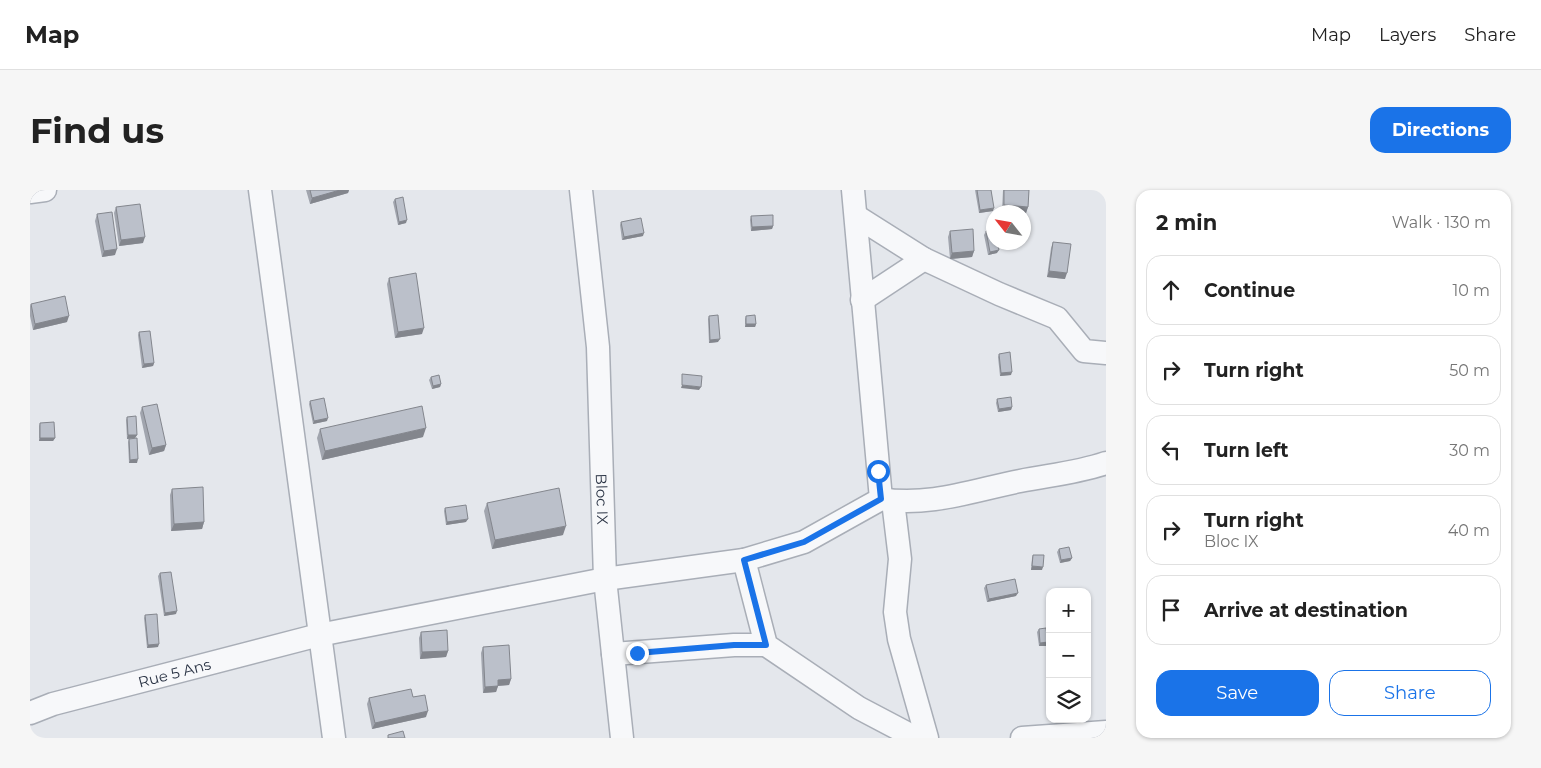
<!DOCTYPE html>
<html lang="en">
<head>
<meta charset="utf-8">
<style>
	body { margin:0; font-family:Montserrat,sans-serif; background:#f6f6f6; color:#222 }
	.controls { position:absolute; right:15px; bottom:15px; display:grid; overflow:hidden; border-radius:10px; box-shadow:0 1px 4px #0004 }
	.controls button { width:45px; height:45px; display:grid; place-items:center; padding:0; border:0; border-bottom:1px solid #e0e0e0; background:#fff; color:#222; font:25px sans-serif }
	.compass { position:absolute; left:956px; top:15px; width:45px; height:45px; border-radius:50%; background:#fff; box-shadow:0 1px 4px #0004; rotate:301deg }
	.stop { position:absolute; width:15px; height:15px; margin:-11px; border:4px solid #1a73e8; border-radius:50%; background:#fff }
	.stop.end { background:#1a73e8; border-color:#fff; box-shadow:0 1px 5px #0008 }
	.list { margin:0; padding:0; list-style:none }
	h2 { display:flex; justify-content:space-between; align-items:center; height:65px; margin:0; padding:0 20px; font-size:21px }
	h2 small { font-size:16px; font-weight:400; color:#767676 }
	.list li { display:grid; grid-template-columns:32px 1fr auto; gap:15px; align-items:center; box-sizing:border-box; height:70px; margin:0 10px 10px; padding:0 10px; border:1px solid #e0e0e0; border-radius:15px }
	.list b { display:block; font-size:19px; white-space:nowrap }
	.list p { margin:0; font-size:16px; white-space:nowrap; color:#767676 }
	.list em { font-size:16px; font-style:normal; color:#767676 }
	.actions { display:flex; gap:10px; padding:15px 20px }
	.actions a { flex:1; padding:11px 0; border:1px solid #1a73e8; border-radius:15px; text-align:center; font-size:18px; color:#1a73e8 }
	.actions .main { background:#1a73e8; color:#fff }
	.icon { flex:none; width:28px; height:28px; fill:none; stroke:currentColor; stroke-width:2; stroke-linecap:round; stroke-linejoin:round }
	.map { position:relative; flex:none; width:1076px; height:548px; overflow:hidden; border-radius:15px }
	header { display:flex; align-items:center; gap:30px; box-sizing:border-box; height:70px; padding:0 25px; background:#fff; border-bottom:1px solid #e0e0e0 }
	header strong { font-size:24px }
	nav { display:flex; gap:28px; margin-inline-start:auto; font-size:18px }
	.intro { display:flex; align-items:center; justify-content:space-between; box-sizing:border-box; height:120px; padding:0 30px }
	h1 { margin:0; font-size:35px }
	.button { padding:12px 22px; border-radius:15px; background:#1a73e8; color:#fff; font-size:18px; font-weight:700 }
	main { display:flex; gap:30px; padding:0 30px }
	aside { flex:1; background:#fff; border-radius:15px; box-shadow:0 1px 4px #0004 }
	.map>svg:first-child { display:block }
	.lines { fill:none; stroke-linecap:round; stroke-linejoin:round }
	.minor-casing { stroke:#a9aeb7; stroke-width:25 }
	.minor { stroke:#f7f8fa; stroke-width:22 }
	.wall { fill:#a1a5ae }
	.shaded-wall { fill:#83868d }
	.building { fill:#bbc0ca; stroke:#83868d }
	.route { stroke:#1a73e8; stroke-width:6 }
	.labels { text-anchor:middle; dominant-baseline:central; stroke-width:4.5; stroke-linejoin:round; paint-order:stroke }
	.street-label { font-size:15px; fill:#2b3445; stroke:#f4f6f9 }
</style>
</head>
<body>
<header>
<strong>Map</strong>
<nav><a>Map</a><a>Layers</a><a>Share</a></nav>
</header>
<div class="intro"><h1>Find us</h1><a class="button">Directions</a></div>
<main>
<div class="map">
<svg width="1076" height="548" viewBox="0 0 1076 548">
	<rect width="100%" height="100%" fill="#e4e7ec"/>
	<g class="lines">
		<defs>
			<g id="minor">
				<path d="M230,0L304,548"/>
				<path id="s1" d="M551,0L568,157L575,389L583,464L704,455H736"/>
				<path d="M823,0L851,309L774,352L714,370L736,455L829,518L886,548"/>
				<path d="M0,2L15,0"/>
				<path d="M826,26L894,69"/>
				<path d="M832,110L894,69L969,104L1027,128L1054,161L1076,163"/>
				<path d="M851,309C899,317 944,300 990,291C1020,285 1047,283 1076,273"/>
				<path d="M863,311L870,369L865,422L869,449L897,548"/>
				<path d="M583,464L592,548"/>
				<path id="s2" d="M0,523L23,514L289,445L575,389L714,370"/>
				<path d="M992,548L1076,542"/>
			</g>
		</defs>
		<!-- minor casing -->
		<use href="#minor" class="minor-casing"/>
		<!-- minor -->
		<use href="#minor" class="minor"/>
	</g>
	<!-- wall -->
	<path class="wall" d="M276,0H319L318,3L280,14Z
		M945,0H961L963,21L949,23Z
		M973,0H999L998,17L996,23L972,21Z
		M365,9L376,33L368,35L363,12Z
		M86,17L113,53L89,56L84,23Z
		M67,24L85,65L72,67L65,31Z
		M721,26L743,36L742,39L721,41L720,30Z
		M591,32L613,46L592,50L590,35Z
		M920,41L944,61L942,67L920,69L918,47Z
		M956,41L967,63L958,65L954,45Z
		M1023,52L1035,89L1017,87L1021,58Z
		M359,88L392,144L365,148L357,94Z
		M1,114L37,132L3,140L0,126V116Z
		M679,126L688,152L679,153L678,129Z
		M716,126L726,134L725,137H715V129Z
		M109,142L124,173L123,176L112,178L108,145Z
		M969,164L981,185L970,186L968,167Z
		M401,187L411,194L410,197L402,199L399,190Z
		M967,209L982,217L981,220L968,222L966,213Z
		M280,211L297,231L283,234L279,214Z
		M112,217L136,255L134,261L119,265L110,223Z
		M97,227L107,245L105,248L97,249L96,230Z
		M10,233L25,248L23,251H9V236Z
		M290,239L393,247L292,270L287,248Z
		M99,249L107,273H99L98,252Z
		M142,299L174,332L172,339L141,341L140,305Z
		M457,313L533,345L462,359L454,321Z
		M415,318L436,332L416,335L414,321Z
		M1029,359L1042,368L1040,371L1030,373L1027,362Z
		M1003,365L1012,380H1001L1002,368Z
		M130,383L146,424L134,426L128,386Z
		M956,395L986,406L957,412L954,398Z
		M115,425L128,457L117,458L114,428Z
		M1009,439L1018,452L1017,456H1009L1007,442Z
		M391,442L418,461L416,467L390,469L389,448Z
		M453,457L481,489L479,495L468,496L466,502L453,503L451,463Z
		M383,507L396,527L342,539L337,514L339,508Z"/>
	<!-- shaded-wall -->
	<path class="shaded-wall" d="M310,0H319L318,3L280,14L282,8Z
		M974,15L998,17L996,23L972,21Z
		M964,18L963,21L949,23L950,20Z
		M377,30L376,33L368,35L369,32Z
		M743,36L742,39L721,41L722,37Z
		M614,43L613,46L592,50L594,47Z
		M115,47L113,53L89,56L91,50Z
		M87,59L85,65L72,67L74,61Z
		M969,60L967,63L958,65L960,62Z
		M944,61L942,67L920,69L922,63Z
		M1019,81L1037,83L1035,89L1017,87Z
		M39,126L37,132L3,140L5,134Z
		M716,134H726L725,137H715Z
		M394,138L392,144L365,148L368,142Z
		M690,149L688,152L679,153L680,150Z
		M124,173L123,176L112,178L114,174Z
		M982,182L981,185L970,186L971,183Z
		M411,194L410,197L402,199L403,196Z
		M652,195L671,197L669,200L651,198Z
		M982,217L981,220L968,222L969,219Z
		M298,228L297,231L283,234L284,231Z
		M396,238L393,247L292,270L295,261Z
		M98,245H107L105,248L97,249Z
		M10,248H25L23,251H9Z
		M136,255L134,261L119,265L122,258Z
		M108,269L107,273H99L100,270Z
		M438,329L436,332L416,335L417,332Z
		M174,332L172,339L141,341L144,334Z
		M536,336L533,345L462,359L465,350Z
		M1042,368L1040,371L1030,373L1031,370Z
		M1002,376L1013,377L1012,380H1001Z
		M988,403L986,406L957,412L959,409Z
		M147,421L146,424L134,426L135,423Z
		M1018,452L1017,456H1009L1010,453Z
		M129,454L128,457L117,458L118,455Z
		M418,461L416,467L390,469L392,462Z
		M481,489L479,495L466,496L468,490Z
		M468,496L466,502L453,503L455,497Z
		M398,521L396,527L342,539L345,533Z"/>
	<!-- building -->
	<path class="building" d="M280,0H310L282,8Z
		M947,0H961L964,18L950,20Z
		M974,0H999L998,17L974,15Z
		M373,7L377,30L369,32L365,9Z
		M110,14L115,47L91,50L86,17Z
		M82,22L87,59L74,61L67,24Z
		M743,25V36L722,37L721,26Z
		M611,28L614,43L594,47L591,32Z
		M943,39L944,61L922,63L920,41Z
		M964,40V52H967L969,60L960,62L956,41Z
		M1023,52L1041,54L1037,83L1019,81Z
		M386,83L394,138L368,142L359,88Z
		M35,106L39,126L5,134L1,114Z
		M688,125L690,149L680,150L679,126Z
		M725,125L726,134H716V126Z
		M120,141L124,173L114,174L109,142Z
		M980,162L982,182L971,183L969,164Z
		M652,184L672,186L671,197L652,195Z
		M409,185L411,194L403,196L401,187Z
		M981,207L982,217L969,219L967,209Z
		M294,208L298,228L284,231L280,211Z
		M127,214L136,255L122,258L112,217Z
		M392,216L396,238L295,261L290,239Z
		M106,226L107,245H98L97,227Z
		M24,232L25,248H10V233Z
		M107,248L108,269L100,270L99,249Z
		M173,297L174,332L144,334L142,299Z
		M529,298L536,336L465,350L457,313Z
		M436,315L438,329L417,332L415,318Z
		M1039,357L1042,368L1031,370L1029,359Z
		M1003,365H1014L1013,377L1002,376Z
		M141,382L147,421L135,423L130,383Z
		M985,389L988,403L959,409L956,395Z
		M127,424L129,454L118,455L115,425Z
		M1016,438L1018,452L1010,453L1009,439Z
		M417,440L418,461L392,462L391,442Z
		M479,455L481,489L468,490V496L455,497L453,457Z
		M381,499L383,507L395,505L398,521L345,533L339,508Z
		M373,541L375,548H358V545Z"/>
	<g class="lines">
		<!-- route -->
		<path class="route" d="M607,463L704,455H736L714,370L774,352L851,309L848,281"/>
	</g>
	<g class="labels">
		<!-- street labels -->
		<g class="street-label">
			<text stroke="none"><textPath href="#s1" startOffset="310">Bloc IX</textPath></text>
			<text stroke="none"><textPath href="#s2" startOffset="150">Rue 5 Ans</textPath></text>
		</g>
	</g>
</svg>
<div class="controls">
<button>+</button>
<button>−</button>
<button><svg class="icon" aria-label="layers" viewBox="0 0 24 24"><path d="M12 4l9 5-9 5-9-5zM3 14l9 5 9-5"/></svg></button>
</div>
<svg class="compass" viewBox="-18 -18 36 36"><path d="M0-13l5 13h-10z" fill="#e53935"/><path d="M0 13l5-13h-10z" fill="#767676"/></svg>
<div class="stop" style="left:848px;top:281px"></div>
<div class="stop end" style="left:607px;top:463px"></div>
</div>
<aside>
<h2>2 min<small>Walk · 130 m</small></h2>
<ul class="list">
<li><svg class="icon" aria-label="ahead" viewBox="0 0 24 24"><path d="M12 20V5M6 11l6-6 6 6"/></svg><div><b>Continue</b></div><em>10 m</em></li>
<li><svg class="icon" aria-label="right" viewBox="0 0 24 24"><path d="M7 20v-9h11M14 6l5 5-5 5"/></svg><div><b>Turn right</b></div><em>50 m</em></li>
<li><svg class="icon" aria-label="left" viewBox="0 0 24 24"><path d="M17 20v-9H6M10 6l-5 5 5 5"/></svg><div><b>Turn left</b></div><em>30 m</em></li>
<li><svg class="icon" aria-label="right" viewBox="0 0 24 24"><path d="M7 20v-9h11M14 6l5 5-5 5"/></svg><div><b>Turn right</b><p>Bloc IX</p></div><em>40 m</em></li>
<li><svg class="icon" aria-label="arrive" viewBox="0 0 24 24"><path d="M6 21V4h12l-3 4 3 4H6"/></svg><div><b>Arrive at destination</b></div></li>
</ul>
<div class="actions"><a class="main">Save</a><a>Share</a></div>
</aside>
</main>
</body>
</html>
